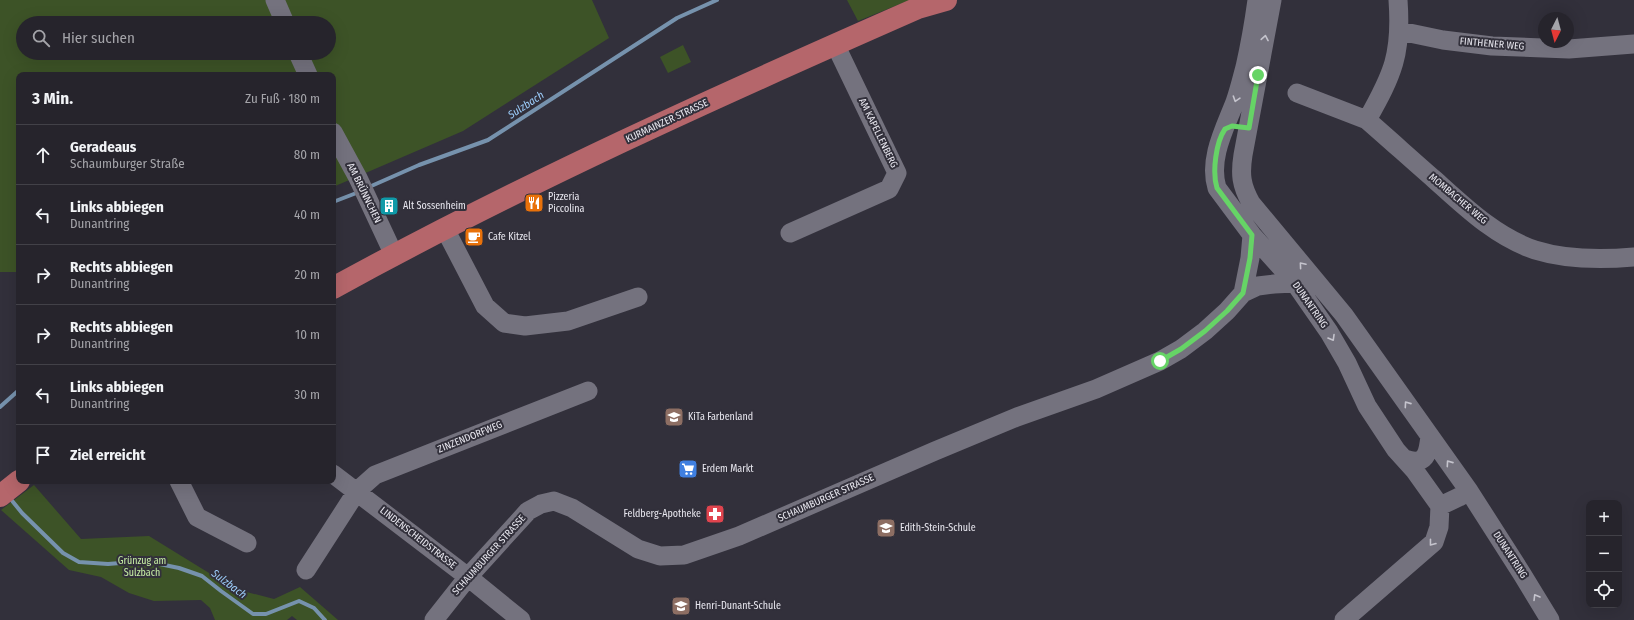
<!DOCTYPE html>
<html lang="de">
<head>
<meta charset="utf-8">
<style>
	body { margin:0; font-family:"Fira Sans Condensed",sans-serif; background:#323038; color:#f1f3f6 }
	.controls { position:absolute; right:12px; bottom:12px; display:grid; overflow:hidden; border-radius:8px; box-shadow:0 4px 16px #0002 }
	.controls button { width:36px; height:36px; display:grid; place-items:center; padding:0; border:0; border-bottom:1px solid #424148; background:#26242c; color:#f1f3f6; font:20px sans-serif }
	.compass { position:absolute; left:1538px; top:12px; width:36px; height:36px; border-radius:50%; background:#26242c; box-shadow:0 4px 16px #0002; rotate:186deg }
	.stop { position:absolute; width:12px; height:12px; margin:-9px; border:3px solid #66d466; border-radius:50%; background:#fff }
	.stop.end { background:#66d466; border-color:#fff; box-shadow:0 1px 4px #0008 }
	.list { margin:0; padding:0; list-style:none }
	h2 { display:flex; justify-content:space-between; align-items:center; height:52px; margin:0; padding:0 16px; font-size:17px }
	h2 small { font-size:13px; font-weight:400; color:#a4a4a9 }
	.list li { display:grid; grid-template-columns:26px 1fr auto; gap:12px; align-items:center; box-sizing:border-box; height:60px; padding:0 16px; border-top:1px solid #424148 }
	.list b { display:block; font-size:15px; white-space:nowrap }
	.list p { margin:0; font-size:13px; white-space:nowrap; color:#a4a4a9 }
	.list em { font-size:13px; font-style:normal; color:#a4a4a9 }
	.icon { flex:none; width:22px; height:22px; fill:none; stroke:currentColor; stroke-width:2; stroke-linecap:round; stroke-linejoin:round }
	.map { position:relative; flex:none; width:1634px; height:620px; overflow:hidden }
	.search { position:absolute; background:#26242c; box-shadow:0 4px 16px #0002; left:16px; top:16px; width:320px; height:44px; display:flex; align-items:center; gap:10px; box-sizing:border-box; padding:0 14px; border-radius:22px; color:#a4a4a9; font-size:15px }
	.panel { position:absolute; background:#26242c; box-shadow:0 4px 16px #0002; left:16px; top:72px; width:320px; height:412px; border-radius:8px }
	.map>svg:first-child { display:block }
	.green { fill:#3d5327; fill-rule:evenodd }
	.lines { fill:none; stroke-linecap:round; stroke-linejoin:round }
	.stream { stroke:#7692ad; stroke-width:4 }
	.minor { stroke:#74727e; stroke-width:19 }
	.major { stroke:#b5666b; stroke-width:22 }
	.oneway { stroke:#c5c4cd }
	.route { stroke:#66d466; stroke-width:5 }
	.labels { text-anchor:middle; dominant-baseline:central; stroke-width:4; stroke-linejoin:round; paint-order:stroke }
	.street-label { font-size:10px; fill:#e8e7ef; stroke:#32303b }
	.poi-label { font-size:10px; fill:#e8e7ef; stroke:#32303b; text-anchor:start }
	.park-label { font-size:10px; fill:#c6eda4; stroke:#32303b }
	.water-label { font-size:11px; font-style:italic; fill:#9dcefc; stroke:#32303b }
</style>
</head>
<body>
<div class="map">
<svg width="1634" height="620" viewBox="0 0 1634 620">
	<rect width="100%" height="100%" fill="#32303b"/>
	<!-- green -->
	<path class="green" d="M0,0H592L609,38L463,131L333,187V75H19V272H0ZM23,23H329V53H23Z
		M847,0H910L858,21Z
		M683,45L691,62L668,73L660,57Z
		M34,485L81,539L149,536L235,589L274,599L300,587L338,620H297L292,616L287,620H215L210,608L201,600L154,601L129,593L101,577L69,570L1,510Z"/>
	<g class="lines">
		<!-- stream -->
		<path class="stream" d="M369,187L419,165L488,140L677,18L717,0
			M333,202L359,192
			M0,407L19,390
			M9,497L22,513L63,553L79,562L108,564L145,561L179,568L202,576L221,591L253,614H266L299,601L314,608L325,620"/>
		<!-- minor -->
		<path class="minor" d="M275,0L285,23
			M1257,0C1254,22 1250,45 1245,67C1242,78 1239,91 1235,102C1225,128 1208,159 1217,188L1252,235L1295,283L1329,332L1347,363L1367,406L1396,450L1415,471L1440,506L1439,527L1434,542L1344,620
			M1272,0L1243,155C1240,174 1241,185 1251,203L1344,315L1469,491L1522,574L1550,620
			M1398,0C1402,54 1393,74 1367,120C1390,140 1412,160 1435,180C1465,207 1496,237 1535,250C1567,260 1600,260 1634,257
			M1400,31L1443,40L1492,46L1569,49L1634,44
			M298,53L308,75
			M1297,93L1367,120
			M333,132L358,178L394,255
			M445,229L485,306L504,323L525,326L568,321L638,297
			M790,233L889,189L897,173L835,44
			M1243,293L1250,258L1252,235
			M1405,459C1426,466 1428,454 1430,436
			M333,474L468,577L521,620
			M179,481L197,517L247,543
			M1440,506L1459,497L1469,491
			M306,570L357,491L375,475L588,391
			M434,620L468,577L528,511L541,504L554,501L572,508L638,549L660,556L684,555L739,536L935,451L1017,417L1096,389L1160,361L1181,349L1205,331L1227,311L1243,293L1258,286L1274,284L1295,283"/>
		<!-- major -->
		<path class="major" d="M333,288C522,184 720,95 918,8L946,0
			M0,496L19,481"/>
	</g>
	<!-- one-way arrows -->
	<defs><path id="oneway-chevron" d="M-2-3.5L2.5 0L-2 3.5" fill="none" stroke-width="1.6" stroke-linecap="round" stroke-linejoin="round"/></defs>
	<g class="oneway">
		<use href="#oneway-chevron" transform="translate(1265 38) rotate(-80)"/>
		<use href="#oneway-chevron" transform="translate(1236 99) rotate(108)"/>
		<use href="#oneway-chevron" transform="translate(1302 265) rotate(-130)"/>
		<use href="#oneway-chevron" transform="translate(1332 338) rotate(60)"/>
		<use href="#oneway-chevron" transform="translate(1407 404) rotate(-125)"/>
		<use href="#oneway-chevron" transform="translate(1449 463) rotate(-125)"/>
		<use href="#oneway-chevron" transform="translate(1432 543) rotate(128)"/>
		<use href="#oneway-chevron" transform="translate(1536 597) rotate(-121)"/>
	</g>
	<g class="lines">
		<!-- route -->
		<path class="route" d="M1160,361L1181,349L1205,331L1227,311L1243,293L1250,258L1252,235L1217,188C1212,172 1216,142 1225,129L1232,126L1249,128L1258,75"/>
	</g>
	<!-- icons -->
	<defs>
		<symbol id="restaurant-square" viewBox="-11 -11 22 22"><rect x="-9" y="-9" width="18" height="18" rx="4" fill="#e8710a" stroke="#32303b"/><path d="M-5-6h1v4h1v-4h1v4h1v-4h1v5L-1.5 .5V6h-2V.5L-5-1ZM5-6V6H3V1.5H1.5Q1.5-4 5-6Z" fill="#fff"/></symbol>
		<symbol id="building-square" viewBox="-11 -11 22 22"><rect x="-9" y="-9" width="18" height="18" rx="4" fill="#0f9aa8" stroke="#32303b"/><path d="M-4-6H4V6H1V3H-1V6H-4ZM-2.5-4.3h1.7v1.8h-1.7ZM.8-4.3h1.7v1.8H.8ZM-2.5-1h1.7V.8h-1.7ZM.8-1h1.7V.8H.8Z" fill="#fff"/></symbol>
		<symbol id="cafe-square" viewBox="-11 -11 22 22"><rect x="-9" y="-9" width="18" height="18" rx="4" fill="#e8710a" stroke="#32303b"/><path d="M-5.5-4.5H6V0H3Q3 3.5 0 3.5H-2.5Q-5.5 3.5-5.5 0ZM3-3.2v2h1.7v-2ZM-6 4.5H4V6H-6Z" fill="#fff"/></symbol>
		<symbol id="school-square" viewBox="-11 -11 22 22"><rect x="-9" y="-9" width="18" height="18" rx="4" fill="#8d6e63" stroke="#32303b"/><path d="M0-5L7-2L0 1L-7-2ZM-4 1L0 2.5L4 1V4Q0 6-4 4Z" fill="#fff"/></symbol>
		<symbol id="supermarket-square" viewBox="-11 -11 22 22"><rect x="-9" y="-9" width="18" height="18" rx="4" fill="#3f7fe0" stroke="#32303b"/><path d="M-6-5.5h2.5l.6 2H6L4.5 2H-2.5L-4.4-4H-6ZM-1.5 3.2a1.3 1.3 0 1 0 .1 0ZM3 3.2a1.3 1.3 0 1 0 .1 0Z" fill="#fff"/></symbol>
		<symbol id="pharmacy-square" viewBox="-11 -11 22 22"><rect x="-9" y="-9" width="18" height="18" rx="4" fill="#e0444e" stroke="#32303b"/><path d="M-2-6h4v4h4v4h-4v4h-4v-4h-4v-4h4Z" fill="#fff"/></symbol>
	</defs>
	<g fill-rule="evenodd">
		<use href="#restaurant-square" x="523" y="192" width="22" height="22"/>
		<use href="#building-square" x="378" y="195" width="22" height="22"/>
		<use href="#cafe-square" x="463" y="226" width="22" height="22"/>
		<use href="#school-square" x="663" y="406" width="22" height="22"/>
		<use href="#supermarket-square" x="677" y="458" width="22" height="22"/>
		<use href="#pharmacy-square" x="704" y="503" width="22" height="22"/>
		<use href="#school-square" x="875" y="517" width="22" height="22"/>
		<use href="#school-square" x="670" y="595" width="22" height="22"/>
	</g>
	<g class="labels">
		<!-- street labels -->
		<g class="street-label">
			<text transform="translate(1492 44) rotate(5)">FINTHENER WEG</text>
			<text transform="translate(667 121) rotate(-25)">KURMAINZER STRASSE</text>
			<text transform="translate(878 133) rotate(64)">AM KAPELLENBERG</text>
			<text transform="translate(364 193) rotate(64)">AM BRÜNNCHEN</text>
			<text transform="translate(1458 199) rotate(40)">MOMBACHER WEG</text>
			<text transform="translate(1310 305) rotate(55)">DUNANTRING</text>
			<text transform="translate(470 437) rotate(-22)">ZINZENDORFWEG</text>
			<text transform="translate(826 498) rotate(-24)">SCHAUMBURGER STRASSE</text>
			<text transform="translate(418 538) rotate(38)">LINDENSCHEIDSTRASSE</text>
			<text transform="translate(489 555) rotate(-48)">SCHAUMBURGER STRASSE</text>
			<text transform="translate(1510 555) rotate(57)">DUNANTRING</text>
		</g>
		<!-- poi labels -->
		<g class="poi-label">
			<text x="548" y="197">Pizzeria<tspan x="548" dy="12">Piccolina</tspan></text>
			<text x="403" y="206">Alt Sossenheim</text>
			<text x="488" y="237">Cafe Kitzel</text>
			<text x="688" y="417">KiTa Farbenland</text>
			<text x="702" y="469">Erdem Markt</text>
			<text x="701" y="514" text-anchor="end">Feldberg-Apotheke</text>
			<text x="900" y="528">Edith-Stein-Schule</text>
			<text x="695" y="606">Henri-Dunant-Schule</text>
		</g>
		<!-- park labels -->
		<g class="park-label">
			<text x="142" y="561">Grünzug am<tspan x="142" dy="12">Sulzbach</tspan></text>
		</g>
		<!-- water labels -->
		<g class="water-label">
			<text transform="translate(526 105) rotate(-33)">Sulzbach</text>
			<text transform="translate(229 584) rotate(37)">Sulzbach</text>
		</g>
	</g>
</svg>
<div class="controls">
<button>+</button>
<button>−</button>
<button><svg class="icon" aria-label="locate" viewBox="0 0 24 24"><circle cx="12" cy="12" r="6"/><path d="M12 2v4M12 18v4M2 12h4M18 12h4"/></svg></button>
</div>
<svg class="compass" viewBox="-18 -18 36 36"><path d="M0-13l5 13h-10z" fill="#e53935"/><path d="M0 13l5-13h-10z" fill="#a4a4a9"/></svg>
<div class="stop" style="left:1160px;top:361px"></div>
<div class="stop end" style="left:1258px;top:75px"></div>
<div class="search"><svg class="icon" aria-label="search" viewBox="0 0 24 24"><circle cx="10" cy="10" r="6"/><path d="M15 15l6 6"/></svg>Hier suchen</div>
<section class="panel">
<h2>3 Min.<small>Zu Fuß · 180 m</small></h2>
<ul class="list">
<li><svg class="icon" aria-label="ahead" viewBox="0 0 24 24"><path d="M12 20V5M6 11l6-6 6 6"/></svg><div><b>Geradeaus</b><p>Schaumburger Straße</p></div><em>80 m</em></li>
<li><svg class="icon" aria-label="left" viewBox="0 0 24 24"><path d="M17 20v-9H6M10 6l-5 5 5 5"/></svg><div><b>Links abbiegen</b><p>Dunantring</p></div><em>40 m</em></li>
<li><svg class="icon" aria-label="right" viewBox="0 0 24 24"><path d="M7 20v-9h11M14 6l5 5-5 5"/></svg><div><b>Rechts abbiegen</b><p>Dunantring</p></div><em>20 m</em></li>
<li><svg class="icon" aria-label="right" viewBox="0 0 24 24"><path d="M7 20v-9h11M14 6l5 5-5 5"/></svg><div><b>Rechts abbiegen</b><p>Dunantring</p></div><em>10 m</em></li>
<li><svg class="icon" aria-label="left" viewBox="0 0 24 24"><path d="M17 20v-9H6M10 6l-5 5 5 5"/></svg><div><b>Links abbiegen</b><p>Dunantring</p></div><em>30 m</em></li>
<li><svg class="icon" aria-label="arrive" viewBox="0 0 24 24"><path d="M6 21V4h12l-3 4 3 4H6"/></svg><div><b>Ziel erreicht</b></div></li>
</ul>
</section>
</div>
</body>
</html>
